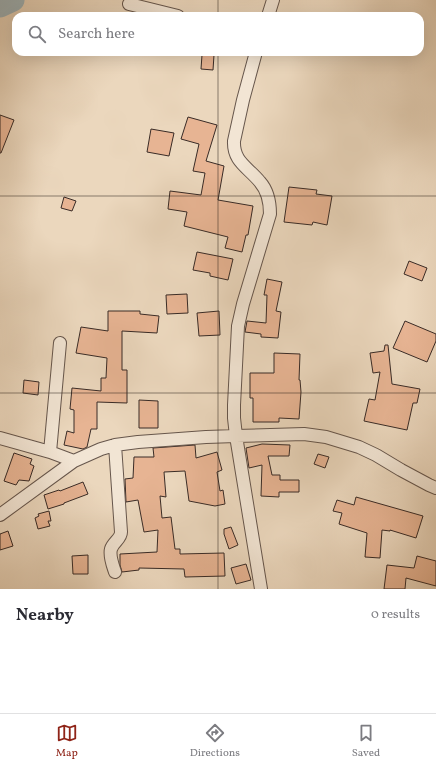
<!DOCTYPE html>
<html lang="en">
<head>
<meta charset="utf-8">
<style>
	body { margin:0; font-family:Vollkorn,serif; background:#f2f2f3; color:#2b2b33 }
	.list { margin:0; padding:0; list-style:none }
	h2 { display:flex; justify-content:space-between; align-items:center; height:52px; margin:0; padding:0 16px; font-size:17px }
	h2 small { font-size:13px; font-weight:400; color:#7c7c81 }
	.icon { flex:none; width:22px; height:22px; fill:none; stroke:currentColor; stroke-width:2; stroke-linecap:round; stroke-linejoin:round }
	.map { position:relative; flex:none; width:436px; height:589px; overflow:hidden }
	.search { position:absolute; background:#fff; box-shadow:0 4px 16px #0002; left:12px; right:12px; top:12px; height:44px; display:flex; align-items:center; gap:10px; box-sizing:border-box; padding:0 14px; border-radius:12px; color:#7c7c81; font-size:15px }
	.sheet { height:124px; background:#fff }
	nav { display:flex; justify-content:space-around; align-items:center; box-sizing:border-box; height:56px; border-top:1px solid #e1e1e2; background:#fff; font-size:11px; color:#7c7c81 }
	nav a { display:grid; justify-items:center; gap:2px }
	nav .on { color:#8f2418 }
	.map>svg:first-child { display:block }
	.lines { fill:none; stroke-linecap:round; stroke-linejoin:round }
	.river { stroke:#9fb6bd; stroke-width:23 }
	.building { fill:#e7b493; stroke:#392b26 }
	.minor-casing { stroke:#66564c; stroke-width:14 }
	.minor { stroke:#f2e5d4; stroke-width:12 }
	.grid { fill:none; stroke:#392b26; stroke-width:1; stroke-opacity:0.55 }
</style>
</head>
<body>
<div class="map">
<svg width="436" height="589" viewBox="0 0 436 589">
	<rect width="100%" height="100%" fill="#ebd7bd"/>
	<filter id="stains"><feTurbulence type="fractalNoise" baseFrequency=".005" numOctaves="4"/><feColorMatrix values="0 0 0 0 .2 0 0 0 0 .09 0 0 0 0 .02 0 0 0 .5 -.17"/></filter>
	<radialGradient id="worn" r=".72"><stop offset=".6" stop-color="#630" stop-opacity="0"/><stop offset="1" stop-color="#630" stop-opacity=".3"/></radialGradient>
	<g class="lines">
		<!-- river -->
		<path class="river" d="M0,6L13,0"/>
	</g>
	<!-- building -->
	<path class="building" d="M202,55H214L213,70L201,69Z
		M0,115L14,120L1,153H0Z
		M188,117L217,125L206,161L224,166L218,200L253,206L248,235H246L242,252L225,248L228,237L184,226L187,212L168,209L170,191L201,195L205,173L193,171L199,144L181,139Z
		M151,129L174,133L169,156L147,152Z
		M289,187L317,190L316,194L332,196L327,225L313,222L312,225L284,222Z
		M64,197L76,201L72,211L61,208Z
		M197,252L233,259L228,280L210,276V273L193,270Z
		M409,261L427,268L422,281L404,274Z
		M267,279L282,282L276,311L281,312L278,338L261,337V334L245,332L247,321L266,323L267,295H264Z
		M187,294L188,313L167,314L166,295Z
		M108,311H140V314L159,316L157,333L122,331V370H127V403L97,402V429H91L87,447L83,449L64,445L67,431L74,433V410L70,409L72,388L101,391V378H106L107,358L76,353L81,327L108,331Z
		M219,311L220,335L199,336L197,313Z
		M405,321L436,334V341L427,362L393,348Z
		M385,345H388L392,384L420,389L417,403H413L407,430L364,421L369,399L375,400L380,372L373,373L370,353L384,351Z
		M274,353L300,354L299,380H300L301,392L299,419L279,418V422H253V398H250V373H274Z
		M24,380L39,382L38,395L23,393Z
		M139,400L158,401V428H139Z
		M262,444L290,445L289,456H268L272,475H280V480H299V492H279V497L261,496L262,465L249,468L246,448Z
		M195,445L196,458L217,452L222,470L217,472L220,491L223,490L225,504L215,506L189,501L185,471L164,472L166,497L160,496L162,518L171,517L175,549H180V554L224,553L225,576L185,577L184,569L139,568V570L122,572L120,565V554L157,552L158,530L144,532L138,500L126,502L125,479L133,478L134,457H154L153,448Z
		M14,453L32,459L30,464L34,466L29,481L19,480L16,485L4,481Z
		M318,454L329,457L325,468L314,464Z
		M83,482L88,494L64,503V504L48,509L44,495L59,490L60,491Z
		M356,497L423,516L416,538L390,530V531L382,530L380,558L365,557L367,533L339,524L342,513L333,511L337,500L354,505Z
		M49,511L51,521H48L50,526L38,529L35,518L39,516L38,514Z
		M231,527L238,545L229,549L224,534V529Z
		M8,531L13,546L0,550V534Z
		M88,555V574H73L72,556Z
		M417,556L436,561V586L406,578L405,589H384L387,565L414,568Z
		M246,564L251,580L236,584L231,568Z"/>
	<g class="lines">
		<defs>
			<path id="minor" d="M129,4L178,16
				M268,16L273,0
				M256,52L243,100L234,141C233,162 248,167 260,182C268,191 270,203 270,214L243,304L238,326L234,405V418L236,436L261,589
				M0,438L50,452L74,461
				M50,452L60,343
				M0,515L74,461L101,449L115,445L138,442L206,437L236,436L304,434L326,437L359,447L376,455L401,470L429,485L436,488
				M115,572C113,566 109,556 111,549C113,542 121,539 121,532L115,445"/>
		</defs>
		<!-- minor casing -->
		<use href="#minor" class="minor-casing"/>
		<!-- minor -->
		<use href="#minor" class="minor"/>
	</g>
	<!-- grid -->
	<path class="grid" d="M218,0V16M218,52V589M0,196H436M0,393H436"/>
	<rect width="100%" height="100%" filter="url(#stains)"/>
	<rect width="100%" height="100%" fill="url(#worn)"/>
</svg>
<div class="search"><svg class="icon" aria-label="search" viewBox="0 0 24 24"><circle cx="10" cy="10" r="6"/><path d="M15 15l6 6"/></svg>Search here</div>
</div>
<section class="sheet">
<h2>Nearby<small>0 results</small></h2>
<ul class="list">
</ul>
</section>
<nav>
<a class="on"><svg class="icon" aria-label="map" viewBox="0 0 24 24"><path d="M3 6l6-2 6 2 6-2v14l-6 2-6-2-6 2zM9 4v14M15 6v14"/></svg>Map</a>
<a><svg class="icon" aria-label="directions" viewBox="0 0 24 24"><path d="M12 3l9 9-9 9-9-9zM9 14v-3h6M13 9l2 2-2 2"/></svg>Directions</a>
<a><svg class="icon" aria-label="saved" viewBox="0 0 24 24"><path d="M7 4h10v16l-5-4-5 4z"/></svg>Saved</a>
</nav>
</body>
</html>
